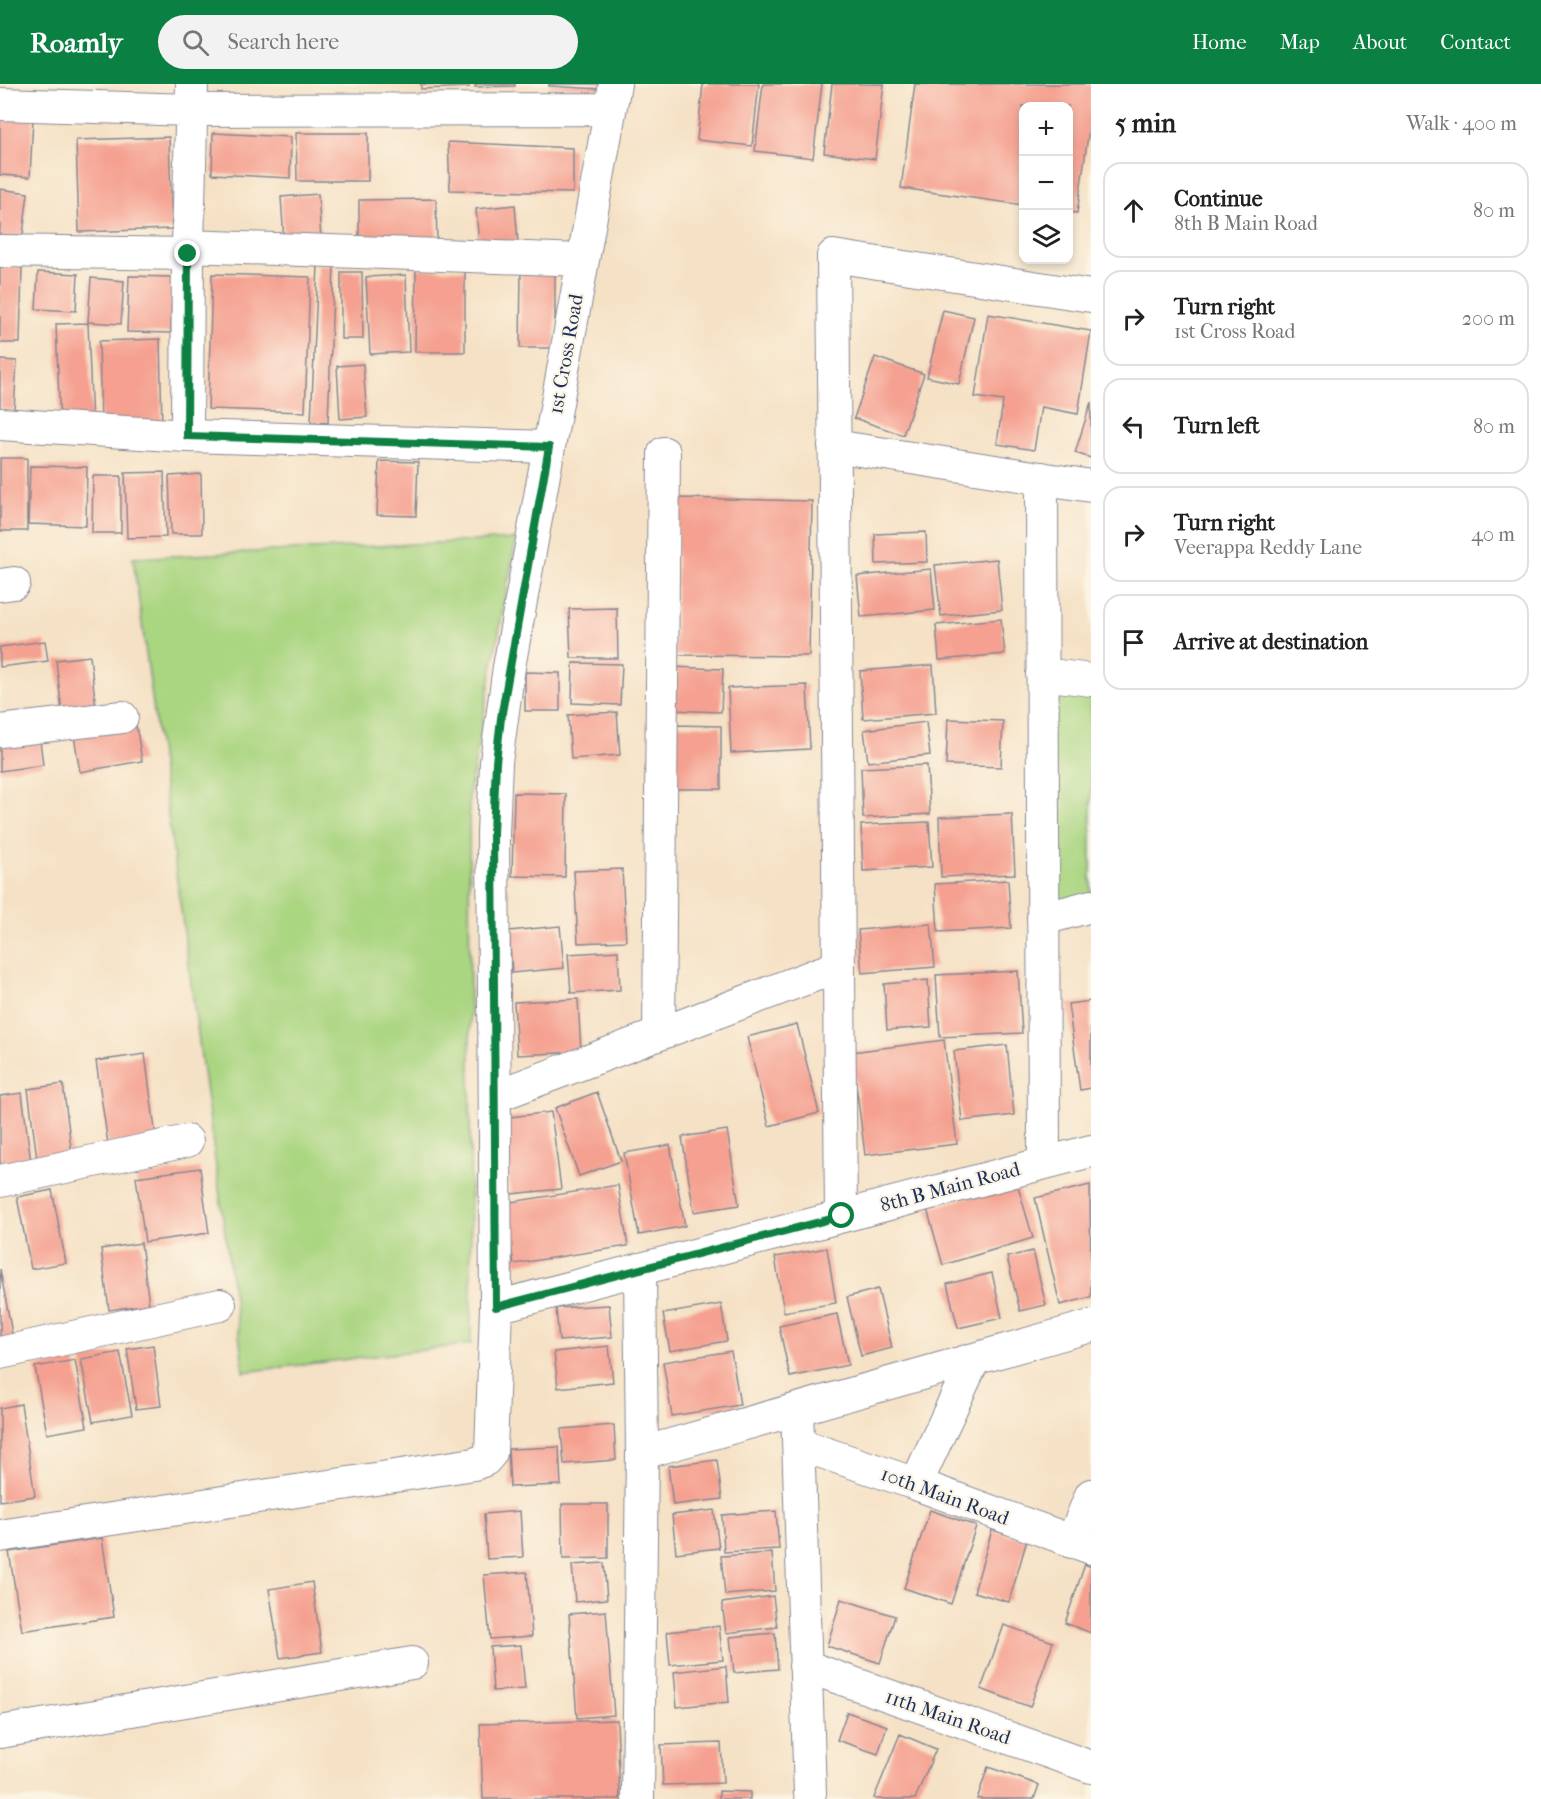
<!DOCTYPE html>
<html lang="en">
<head>
<meta charset="utf-8">
<style>
	body { margin:0; font-family:"IM FELL French Canon",serif; background:#f2f2f2; color:#222 }
	.controls { position:absolute; right:18px; top:18px; display:grid; overflow:hidden; border-radius:12px; box-shadow:0 3px 9px #0003 }
	.controls button { width:54px; height:54px; display:grid; place-items:center; padding:0; border:0; border-bottom:2px solid #e0e0e0; background:#fff; color:#222; font:30px sans-serif }
	.stop { position:absolute; width:18px; height:18px; margin:-14px; border:4px solid #0b8043; border-radius:50%; background:#fff }
	.stop.end { background:#0b8043; border-color:#fff; box-shadow:0 2px 6px #0008 }
	.list { margin:0; padding:0; list-style:none }
	h2 { display:flex; justify-content:space-between; align-items:center; height:78px; margin:0; padding:0 24px; font-size:26px }
	h2 small { font-size:20px; font-weight:400; color:#767676 }
	.list li { display:grid; grid-template-columns:39px 1fr auto; gap:18px; align-items:center; box-sizing:border-box; height:96px; margin:0 12px 12px; padding:0 12px; border:2px solid #e0e0e0; border-radius:18px }
	.list b { display:block; font-size:22px; white-space:nowrap }
	.list p { margin:0; font-size:20px; white-space:nowrap; color:#767676 }
	.list em { font-size:20px; font-style:normal; color:#767676 }
	.icon { flex:none; width:33px; height:33px; fill:none; stroke:currentColor; stroke-width:2; stroke-linecap:round; stroke-linejoin:round }
	.map { position:relative; flex:none; width:1091px; height:1715px; overflow:hidden }
	header { display:flex; align-items:center; gap:36px; box-sizing:border-box; height:84px; padding:0 30px; background:#0b8043; color:#fff }
	header strong { font-size:28px }
	nav { display:flex; gap:33px; margin-inline-start:auto; font-size:21px }
	.search { width:420px; height:54px; background:#f2f2f2; display:flex; align-items:center; gap:15px; box-sizing:border-box; padding:0 21px; border-radius:33px; color:#767676; font-size:22px }
	main { display:flex }
	aside { flex:1; background:#fff }
	.map>svg:first-child { display:block }
	.green { fill:#aad581; stroke:#628270; stroke-width:1.5 }
	.building { fill:#f5a090 }
	.lines { fill:none; stroke-linecap:round; stroke-linejoin:round }
	.minor-casing { stroke:#888892; stroke-width:34 }
	.minor { stroke:#fff; stroke-width:32 }
	.route { stroke:#0b8043; stroke-width:8 }
	.labels { text-anchor:middle; dominant-baseline:central; stroke-width:4.5; stroke-linejoin:round; paint-order:stroke }
	.street-label { font-size:20px; fill:#1b2f5e; stroke:#fcf5e5 }
</style>
</head>
<body>
<header>
<strong>Roamly</strong>
<div class="search"><svg class="icon" aria-label="search" viewBox="0 0 24 24"><circle cx="10" cy="10" r="6"/><path d="M15 15l6 6"/></svg>Search here</div>
<nav><a>Home</a><a>Map</a><a>About</a><a>Contact</a></nav>
</header>
<main>
<div class="map">
<svg width="1091" height="1715" viewBox="0 0 1091 1715">
	<rect width="100%" height="100%" fill="#fcf5e5"/>
	<filter id="ink" filterUnits="userSpaceOnUse"><feTurbulence type="fractalNoise" baseFrequency=".0167" numOctaves="2"/><feDisplacementMap in="SourceGraphic" scale="12" xChannelSelector="R" yChannelSelector="G"/><feConvolveMatrix kernelMatrix="1 2 1 2 8 2 1 2 1" color-interpolation-filters="sRGB"/></filter>
	<filter id="wash" filterUnits="userSpaceOnUse"><feTurbulence type="fractalNoise" baseFrequency=".008" numOctaves="4" result="noise"/><feDisplacementMap in="SourceGraphic" scale="24" xChannelSelector="R" yChannelSelector="G"/><feGaussianBlur stdDeviation="1.35" result="paint"/><feColorMatrix in="noise" values="0 0 0 0 0 0 0 0 0 0 0 0 0 0 0 0 0 1.4 0 .05"/><feComposite in="paint" operator="in"/></filter>
	<g filter="url(#wash)">
		<rect width="100%" height="100%" fill="#f5e1c5"/>
		<!-- green -->
		<path class="green" d="M516,455L469,710L471,1260L244,1288L133,474Z
			M1042,590L1091,596V822L1043,835Z"/>
		<g id="blocks">
			<!-- building -->
			<path class="building" d="M421,0H469V3L421,5Z
				M475,0H515V2L475,3Z
				M549,0H599V5L549,2Z
				M703,0H759L752,62L697,56Z
				M763,0H822L813,74L755,67Z
				M832,0H884L875,75L824,69Z
				M915,0H1091V30L1077,129L1068,128V22H1023V121L901,104Z
				M0,32L33,34L30,93L0,91Z
				M213,49L291,53L290,94L212,90Z
				M296,49H368V97H297Z
				M169,53L172,145L79,148L76,56Z
				M448,58L573,64V109L450,106Z
				M0,105L28,109L22,159L0,156Z
				M318,110L321,155L284,157L281,113Z
				M436,115L437,161L359,162V116Z
				M515,121L518,159L479,162L476,125Z
				M318,181L334,182L328,339L311,338Z
				M0,182L22,183L20,259H0Z
				M416,185L465,186V268H415Z
				M521,185H555V264H520Z
				M38,188L78,190L76,227L36,225Z
				M341,188H362L363,255H341Z
				M212,190L310,193L305,328L208,325Z
				M406,191L409,268L370,270L366,193Z
				M129,192L172,193L171,249L127,248Z
				M91,194L124,197L121,240L88,238Z
				M943,226L974,233L959,300L927,293Z
				M988,230L1091,247L1078,330L1041,323L1034,366L997,360L1003,317L975,313Z
				M88,239L92,341L60,343L56,240Z
				M160,255L162,341L101,342L99,257Z
				M875,273L924,290L903,351L854,334Z
				M0,276L17,277L14,326L0,325Z
				M363,280L367,333L340,335L337,282Z
				M1091,318V374L1075,369Z
				M0,374H27V447H0Z
				M379,377L418,378L416,432L377,431Z
				M30,382L87,383L86,442L28,440Z
				M164,388L166,453L127,454L125,389Z
				M201,390L202,450H171L169,392Z
				M93,392H121V449H92Z
				M678,414L812,417L809,572L675,571Z
				M926,448L927,478L876,480L875,450Z
				M997,475L1002,526L941,532L935,481Z
				M931,485L935,526L861,533L857,492Z
				M617,524L618,574H571L569,525Z
				M1001,535L1005,570L939,576L936,541Z
				M45,557L48,577L0,583V563Z
				M90,572L96,624L62,628L56,576Z
				M573,579L622,580L620,621L572,619Z
				M933,581L936,629L863,635L860,587Z
				M671,583L723,585L721,628L669,626Z
				M525,588L560,589V627H525Z
				M807,601L810,665L731,669L728,604Z
				M617,628L620,671L571,675L568,631Z
				M948,635L1003,637L1001,683L946,681Z
				M926,638L930,671L868,678L864,646Z
				M136,641L142,677L80,688L74,652Z
				M674,641L721,642V705H674Z
				M39,648L43,681L0,687V653Z
				M927,681L930,730L863,734L861,684Z
				M514,709L566,710L565,793L512,792Z
				M1012,730L1015,790L941,793L939,733Z
				M929,738L932,783L863,787L861,741Z
				M622,785L626,857L578,859L574,787Z
				M1008,796L1011,844L938,848L935,800Z
				M931,840L935,883L862,889L858,846Z
				M560,842L564,884L512,889L509,847Z
				M618,867L620,906L571,909L568,870Z
				M1018,887L1022,949L940,953L936,891Z
				M928,896L931,943L887,946L884,900Z
				M578,915L581,968L517,971L514,918Z
				M1091,917V1004L1080,1006L1068,920Z
				M797,940L819,1029L769,1042L747,953Z
				M944,956L957,1060L865,1071L852,968Z
				M1007,961L1014,1031L962,1037L954,967Z
				M145,970L156,1053L108,1060L96,977Z
				M63,1000L72,1071L37,1075L28,1005Z
				M597,1008L621,1077L579,1092L555,1024Z
				M22,1009L31,1079L0,1083V1012Z
				M551,1028L561,1105L511,1110L502,1034Z
				M727,1046L739,1121L694,1128L682,1053Z
				M670,1061L685,1142L639,1151L624,1069Z
				M200,1084L209,1149L145,1158L136,1093Z
				M1017,1099L1033,1154L943,1181L927,1125Z
				M618,1101L628,1162L514,1180L504,1119Z
				M1090,1101L1091,1213L1060,1221L1035,1114Z
				M52,1106L66,1179L31,1185L17,1113Z
				M141,1159L149,1220L109,1226L101,1165Z
				M827,1164L836,1219L784,1228L775,1173Z
				M1033,1167L1046,1221L1020,1227L1007,1173Z
				M0,1185L13,1255L0,1257Z
				M992,1189L1002,1234L958,1244L947,1200Z
				M878,1205L892,1264L861,1272L847,1213Z
				M721,1220L727,1257L670,1267L663,1230Z
				M609,1221L612,1253L559,1257L556,1224Z
				M837,1230L848,1281L790,1293L779,1242Z
				M153,1261L161,1322L136,1325L127,1265Z
				M609,1262L613,1298L558,1304L554,1268Z
				M731,1267L740,1321L672,1332L663,1278Z
				M120,1268L132,1331L93,1338L81,1275Z
				M75,1276L87,1343L47,1350L35,1283Z
				M21,1320L35,1412L0,1417V1324Z
				M614,1341L616,1376L564,1380L561,1345Z
				M559,1363L561,1401L510,1403L508,1365Z
				M717,1376L722,1415L673,1421L668,1382Z
				M562,1420H608V1474L563,1475Z
				M714,1426L719,1464L676,1469L672,1431Z
				M930,1426L976,1442L951,1520L904,1504Z
				M520,1427L523,1473L487,1475L484,1430Z
				M776,1427L779,1465L724,1468L722,1431Z
				M992,1446L1027,1456L1009,1518L974,1508Z
				M102,1454L114,1533L22,1547L9,1468Z
				M772,1469L775,1507L725,1511L721,1472Z
				M604,1479L607,1515L575,1518L572,1481Z
				M1085,1480L1091,1483V1549L1065,1539Z
				M527,1488L532,1552L490,1555L484,1491Z
				M312,1498L322,1568L280,1574L269,1505Z
				M773,1512L777,1543L726,1549L722,1519Z
				M841,1515L895,1532L880,1579L827,1562Z
				M606,1527L614,1631L577,1634L569,1530Z
				M1004,1541L1053,1558L1030,1623L981,1605Z
				M719,1542L723,1576L670,1581L667,1548Z
				M775,1549L778,1585L734,1589L730,1553Z
				M521,1561L525,1605L493,1607L490,1563Z
				M726,1582L729,1618L677,1623L674,1588Z
				M847,1628L887,1642L878,1670L837,1656Z
				M617,1636L620,1715H483L480,1640Z
				M900,1650L936,1665L915,1715H877L874,1714Z
				M721,1659L723,1699L663,1701L661,1661Z
				M988,1683L1039,1701L1034,1715H977Z
				M719,1707L750,1708V1715H719Z"/>
		</g>
	</g>
	<g filter="url(#ink)">
		<use href="#blocks" fill-opacity="0" stroke="#888892" stroke-width="1.5"/>
		<g class="lines">
			<defs>
				<path id="minor" d="M0,20L191,26L610,25
					M188,162L583,176
					M0,167L188,170
					M0,340L187,352L549,363
					M187,352L188,162L192,0
					M834,362L1091,402
					M1042,394L1044,1079
					M0,501L14,499
					M1042,590L1091,596
					M0,647L122,633
					M1043,835L1091,822
					M659,950L664,369
					M496,1012L839,882
					M0,1097L187,1057
					M841,1132L833,172L1091,212
					M496,1223L1091,1067
					M0,1269L220,1221
					M797,1325L810,1709
					M798,1360L916,1400L1091,1464
					M642,1369L1091,1242
					M916,1400L974,1275
					M0,1452L474,1380L485,1376L491,1369L496,1223L493,749L496,678L509,583L615,0
					M1072,1458L1091,1411
					M805,1582L1091,1683
					M0,1648L412,1579
					M638,1715L642,1369L640,1185"/>
			</defs>
			<!-- minor casing -->
			<use href="#minor" class="minor-casing"/>
			<!-- minor -->
			<use href="#minor" class="minor"/>
		</g>
	</g>
	<g class="lines" filter="url(#ink)">
		<!-- route -->
		<path class="route" d="M188,170L187,352L549,363L501,634L496,678L493,749L496,1223L842,1132"/>
	</g>
	<g class="labels">
		<!-- street labels -->
		<g class="street-label">
			<text transform="translate(566 270) rotate(-80)">1st Cross Road</text>
			<text transform="translate(950 1103) rotate(-15)">8th B Main Road</text>
			<text transform="translate(945 1412) rotate(20)">10th Main Road</text>
			<text transform="translate(948 1633) rotate(19)">11th Main Road</text>
		</g>
	</g>
</svg>
<div class="controls">
<button>+</button>
<button>−</button>
<button><svg class="icon" aria-label="layers" viewBox="0 0 24 24"><path d="M12 4l9 5-9 5-9-5zM3 14l9 5 9-5"/></svg></button>
</div>
<div class="stop" style="left:842px;top:1132px"></div>
<div class="stop end" style="left:188px;top:170px"></div>
</div>
<aside>
<h2>5 min<small>Walk · 400 m</small></h2>
<ul class="list">
<li><svg class="icon" aria-label="ahead" viewBox="0 0 24 24"><path d="M12 20V5M6 11l6-6 6 6"/></svg><div><b>Continue</b><p>8th B Main Road</p></div><em>80 m</em></li>
<li><svg class="icon" aria-label="right" viewBox="0 0 24 24"><path d="M7 20v-9h11M14 6l5 5-5 5"/></svg><div><b>Turn right</b><p>1st Cross Road</p></div><em>200 m</em></li>
<li><svg class="icon" aria-label="left" viewBox="0 0 24 24"><path d="M17 20v-9H6M10 6l-5 5 5 5"/></svg><div><b>Turn left</b></div><em>80 m</em></li>
<li><svg class="icon" aria-label="right" viewBox="0 0 24 24"><path d="M7 20v-9h11M14 6l5 5-5 5"/></svg><div><b>Turn right</b><p>Veerappa Reddy Lane</p></div><em>40 m</em></li>
<li><svg class="icon" aria-label="arrive" viewBox="0 0 24 24"><path d="M6 21V4h12l-3 4 3 4H6"/></svg><div><b>Arrive at destination</b></div></li>
</ul>
</aside>
</main>
</body>
</html>
